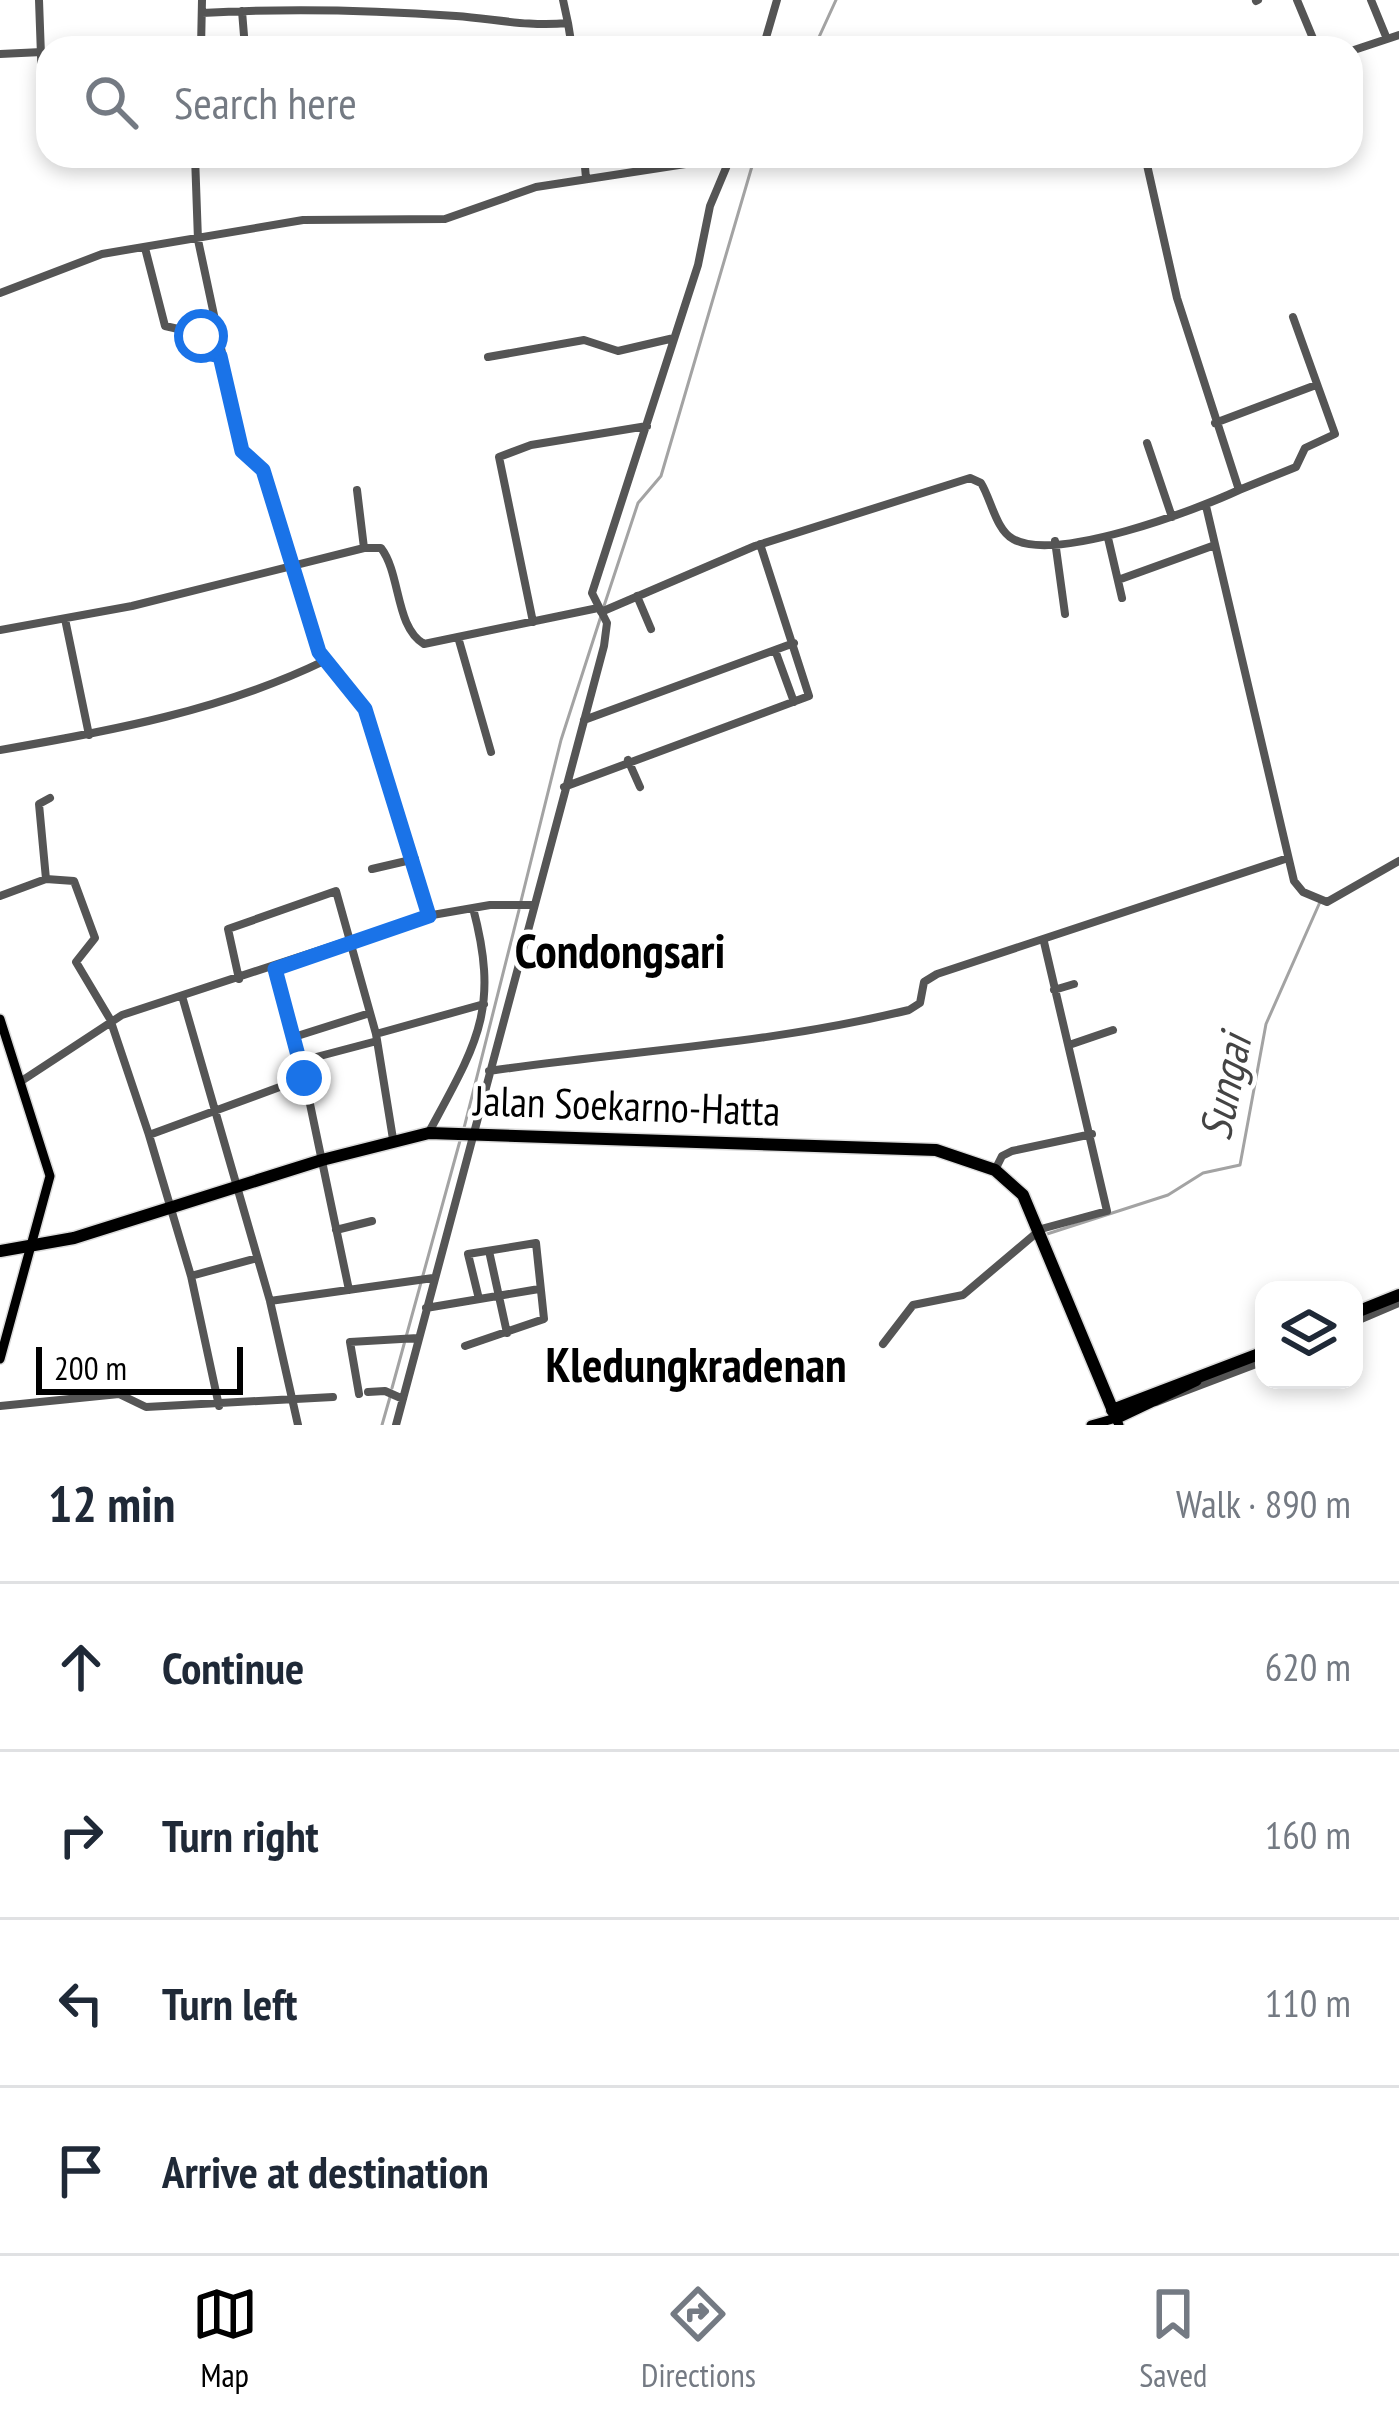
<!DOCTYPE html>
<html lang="en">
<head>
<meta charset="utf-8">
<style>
	body { margin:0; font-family:"PT Sans Narrow",sans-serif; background:#f2f2f3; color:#1f2937 }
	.controls { position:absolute; right:36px; bottom:36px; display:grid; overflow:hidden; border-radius:24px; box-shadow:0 6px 18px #0003 }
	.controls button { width:108px; height:108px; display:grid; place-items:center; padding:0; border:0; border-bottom:3px solid #e0e1e3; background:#fff; color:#1f2937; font:60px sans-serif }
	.scale { position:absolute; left:36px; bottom:30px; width:207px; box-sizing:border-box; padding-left:12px; border:6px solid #000; border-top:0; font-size:33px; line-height:42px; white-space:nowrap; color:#000; -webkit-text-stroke:9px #fff; paint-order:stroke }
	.stop { position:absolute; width:36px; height:36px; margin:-27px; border:9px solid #1a73e8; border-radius:50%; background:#fff }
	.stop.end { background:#1a73e8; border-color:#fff; box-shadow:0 3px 12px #0008 }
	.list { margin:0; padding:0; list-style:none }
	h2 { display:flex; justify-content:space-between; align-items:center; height:156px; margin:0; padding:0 48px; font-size:51px }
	h2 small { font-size:39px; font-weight:400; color:#747a83 }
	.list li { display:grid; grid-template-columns:78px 1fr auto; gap:36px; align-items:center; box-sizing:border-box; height:168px; padding:0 48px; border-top:3px solid #e0e1e3 }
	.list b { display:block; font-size:45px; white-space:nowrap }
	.list em { font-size:39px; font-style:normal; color:#747a83 }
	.icon { flex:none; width:66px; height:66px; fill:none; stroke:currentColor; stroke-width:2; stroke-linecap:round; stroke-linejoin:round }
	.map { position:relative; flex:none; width:1399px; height:1425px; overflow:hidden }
	.search { position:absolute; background:#fff; box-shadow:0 6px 18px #0003; left:36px; right:36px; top:36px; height:132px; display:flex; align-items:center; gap:30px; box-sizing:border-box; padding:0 42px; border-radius:36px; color:#747a83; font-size:45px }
	.sheet { height:828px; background:#fff }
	nav { display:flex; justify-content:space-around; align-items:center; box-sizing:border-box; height:168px; border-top:3px solid #e0e1e3; background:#fff; font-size:33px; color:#747a83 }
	nav a { display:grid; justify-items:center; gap:6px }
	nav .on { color:#000 }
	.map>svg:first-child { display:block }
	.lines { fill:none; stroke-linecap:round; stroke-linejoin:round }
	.stream { stroke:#a3a3a3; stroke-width:3 }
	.major-casing { stroke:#dbdbdb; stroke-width:12 }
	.highway-casing { stroke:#dbdbdb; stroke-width:15 }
	.minor { stroke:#555; stroke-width:8 }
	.major { stroke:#000; stroke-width:9 }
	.highway { stroke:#000; stroke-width:12 }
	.route { stroke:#1a73e8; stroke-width:15 }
	.labels { text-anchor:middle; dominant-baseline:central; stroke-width:9; stroke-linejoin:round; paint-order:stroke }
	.street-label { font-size:42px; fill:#000; stroke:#fff }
	.water-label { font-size:45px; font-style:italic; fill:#444; stroke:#fff }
	.quarter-label { font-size:48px; font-weight:bold; fill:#000; stroke:#fff }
</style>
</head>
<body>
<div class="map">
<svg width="1399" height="1425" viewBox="0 0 1399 1425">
	<rect width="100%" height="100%" fill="#fff"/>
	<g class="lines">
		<!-- stream -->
		<path class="stream" d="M814,48L836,0
			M604,606L638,503L661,476L755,156
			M521,901L561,740L601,616
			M464,1128L519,910
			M1047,1234L1168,1195L1203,1173L1240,1165L1266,1024L1320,902
			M392,1388L461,1137
			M382,1425L390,1397"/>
		<defs>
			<path id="major" d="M0,1019L50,1176L0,1359
				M1091,1425L1116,1418L1119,1425"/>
			<path id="highway" d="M0,1251L74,1238L322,1160L429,1133L936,1150L995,1170L1023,1195L1116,1418L1196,1380
				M1354,1313L1399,1295
				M1112,1410L1264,1352"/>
		</defs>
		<!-- major casing -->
		<use href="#major" class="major-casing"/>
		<!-- highway casing -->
		<use href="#highway" class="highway-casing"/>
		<!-- minor -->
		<path class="minor" d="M39,0L42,83
			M563,0L568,23
			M1297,0L1317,48
			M1371,0L1387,39
			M1256,1L1258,0
			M242,11L245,48
			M202,13C287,8 371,10 456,16C496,19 528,27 568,23L572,48
			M201,48L202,0
			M763,48L777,0
			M1351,51L1399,35
			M0,54L42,52
			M195,156L198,240L243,451L263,470L319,652L365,708L429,916
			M584,156L586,178
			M145,248L165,326L196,333L219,356
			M0,293L102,254L303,220L445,219L536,187L731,157
			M488,357L584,340L618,351L674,338
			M1215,423L1316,385
			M1147,443L1172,517
			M357,490L364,548
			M1239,490L1296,467L1305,448L1335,434L1293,317
			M1206,506L1294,881L1303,892L1327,902L1399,861
			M1108,538L1122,598
			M1055,541L1065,614
			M1118,580L1215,545
			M637,596L651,629
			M601,612L755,546L970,478L981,483C991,499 996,530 1013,539C1056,563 1196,510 1239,490L1177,298L1145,156
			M65,619L89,735
			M533,622L499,457L531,445L647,426
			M0,630L132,606L364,548H381C401,574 395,627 424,644L598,608
			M458,637L491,752
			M775,650L794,702
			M584,720L794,643
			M0,750C111,731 223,710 324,661
			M628,760L640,787
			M564,787L809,696L760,544
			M372,869L415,859
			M46,879L39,804L50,798
			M0,896L46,879L74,881L95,938L76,962L110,1019L149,1135L191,1276L219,1406
			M275,969L301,1061L349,1290
			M239,979L228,929L336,891L376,1034L393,1139
			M1054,990L1074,984
			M182,996L270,1301L298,1425
			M376,1034L484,1004
			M294,1037L370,1013
			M1072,1044L1113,1030
			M301,1061L377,1041
			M489,1071C634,1050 765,1045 909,1010L920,1003L924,982L937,974L1288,858
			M23,1080L122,1015L421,917L490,905H533
			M429,1132C477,1043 500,1010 473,908
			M149,1135L304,1078
			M995,1170L1002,1156L1012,1151L1092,1134
			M336,1230L372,1221
			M489,1251L507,1333
			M191,1276L257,1258
			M270,1301L433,1278
			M426,1308L539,1289
			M1354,1322L1399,1303
			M883,1344L913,1305L963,1295L1041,1229L1107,1211L1044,942
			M465,1346L544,1319L536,1243L468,1254L479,1299
			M368,1392L385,1391L403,1399
			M359,1394L350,1342L418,1338
			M1156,1402L1264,1361
			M0,1406L119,1394L146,1407L333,1397
			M396,1425L604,646L607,623L592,593L698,265L710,206L731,156"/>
		<!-- major -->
		<use href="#major" class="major"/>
		<!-- highway -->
		<use href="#highway" class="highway"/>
	</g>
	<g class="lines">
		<!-- route -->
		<path class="route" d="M201,336L211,354L220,356L242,451L263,470L319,652L365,709L429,916L275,969L304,1078"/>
	</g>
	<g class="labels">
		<!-- street labels -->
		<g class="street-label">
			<text transform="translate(627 1105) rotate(2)">Jalan Soekarno-Hatta</text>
		</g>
		<!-- water labels -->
		<g class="water-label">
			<text transform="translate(1224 1087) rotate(-78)">Sungai</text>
		</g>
		<!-- quarter labels -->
		<g class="quarter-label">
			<text x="620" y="950">Condongsari</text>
			<text x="696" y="1364">Kledungkradenan</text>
		</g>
	</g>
</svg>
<div class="controls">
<button><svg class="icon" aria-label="layers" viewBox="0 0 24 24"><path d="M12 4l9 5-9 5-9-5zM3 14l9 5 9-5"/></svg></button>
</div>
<div class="scale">200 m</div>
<div class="stop" style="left:201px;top:336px"></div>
<div class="stop end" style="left:304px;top:1078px"></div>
<div class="search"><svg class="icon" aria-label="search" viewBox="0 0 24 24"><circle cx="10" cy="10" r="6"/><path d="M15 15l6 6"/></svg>Search here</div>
</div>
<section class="sheet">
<h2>12 min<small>Walk · 890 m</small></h2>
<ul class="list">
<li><svg class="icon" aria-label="ahead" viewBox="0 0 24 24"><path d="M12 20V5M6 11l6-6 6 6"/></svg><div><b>Continue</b></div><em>620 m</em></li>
<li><svg class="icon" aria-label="right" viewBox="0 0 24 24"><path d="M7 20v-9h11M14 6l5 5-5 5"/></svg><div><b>Turn right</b></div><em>160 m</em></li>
<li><svg class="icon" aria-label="left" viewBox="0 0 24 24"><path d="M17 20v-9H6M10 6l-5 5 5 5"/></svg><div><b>Turn left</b></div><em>110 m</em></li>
<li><svg class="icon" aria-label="arrive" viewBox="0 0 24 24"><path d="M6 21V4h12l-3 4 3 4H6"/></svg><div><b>Arrive at destination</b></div></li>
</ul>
</section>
<nav>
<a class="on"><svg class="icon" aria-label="map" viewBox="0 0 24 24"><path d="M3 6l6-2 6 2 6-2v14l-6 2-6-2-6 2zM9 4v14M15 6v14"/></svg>Map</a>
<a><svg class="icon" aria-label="directions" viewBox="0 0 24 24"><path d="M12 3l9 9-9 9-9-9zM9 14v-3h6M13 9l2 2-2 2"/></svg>Directions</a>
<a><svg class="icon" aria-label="saved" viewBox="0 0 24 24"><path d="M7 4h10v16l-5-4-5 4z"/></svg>Saved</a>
</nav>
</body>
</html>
